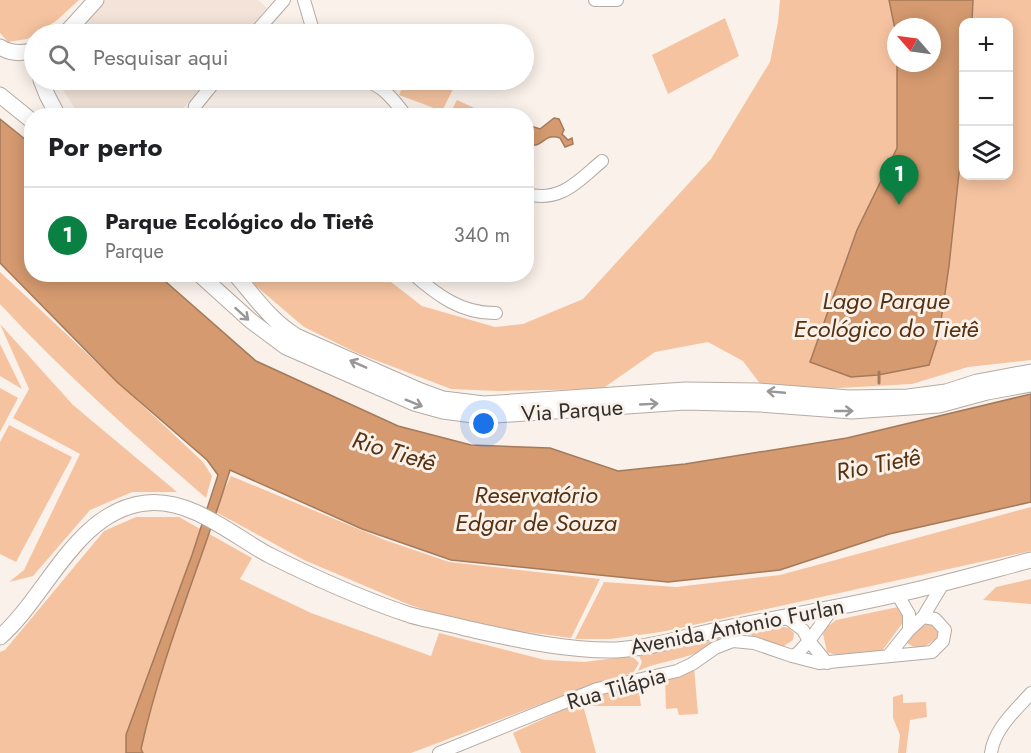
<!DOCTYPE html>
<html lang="pt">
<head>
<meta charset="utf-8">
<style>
	body { margin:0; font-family:Jost,sans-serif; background:#f2f2f2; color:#202124 }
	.controls { position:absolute; right:18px; top:18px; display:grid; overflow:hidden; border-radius:12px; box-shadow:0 3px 15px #0003 }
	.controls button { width:54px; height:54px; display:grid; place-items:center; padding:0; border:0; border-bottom:2px solid #e0e0e0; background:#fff; color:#202124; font:30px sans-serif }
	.compass { position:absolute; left:887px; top:18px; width:54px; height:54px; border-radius:50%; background:#fff; box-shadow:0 3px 15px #0003; rotate:298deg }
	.you { position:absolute; left:484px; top:424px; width:21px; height:21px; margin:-15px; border:4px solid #fff; border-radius:50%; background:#1a73e8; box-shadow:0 0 0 9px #1a73e833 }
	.badge { display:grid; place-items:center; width:39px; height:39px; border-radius:50%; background:#0b8043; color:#fff; font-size:20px; font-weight:700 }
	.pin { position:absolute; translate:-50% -50px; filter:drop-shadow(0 2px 3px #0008) }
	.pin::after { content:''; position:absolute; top:32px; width:21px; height:18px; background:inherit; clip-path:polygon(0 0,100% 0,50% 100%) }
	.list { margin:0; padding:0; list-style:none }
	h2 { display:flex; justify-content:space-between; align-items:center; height:78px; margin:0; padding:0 24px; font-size:26px }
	h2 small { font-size:20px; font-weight:400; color:#757577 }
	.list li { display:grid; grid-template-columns:39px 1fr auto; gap:18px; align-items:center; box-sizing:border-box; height:96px; padding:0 24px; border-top:2px solid #e0e0e0 }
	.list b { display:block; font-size:22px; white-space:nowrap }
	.list p { margin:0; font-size:20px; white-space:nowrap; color:#757577 }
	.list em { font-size:20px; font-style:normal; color:#757577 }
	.icon { flex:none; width:33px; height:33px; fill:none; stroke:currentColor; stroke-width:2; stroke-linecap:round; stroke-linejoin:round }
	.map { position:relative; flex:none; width:1031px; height:753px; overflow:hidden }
	.search { position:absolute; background:#fff; box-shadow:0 3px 15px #0003; left:24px; top:24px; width:510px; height:66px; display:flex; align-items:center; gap:15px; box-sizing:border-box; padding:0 21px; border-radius:33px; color:#757577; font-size:22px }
	.panel { position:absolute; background:#fff; box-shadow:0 3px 15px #0003; left:24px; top:108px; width:510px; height:174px; border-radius:24px }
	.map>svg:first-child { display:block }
	.built { fill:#f3e3d8 }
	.green { fill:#f5c3a0; fill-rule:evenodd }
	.water { fill:#d59a6f; stroke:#a47a5b; stroke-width:1.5 }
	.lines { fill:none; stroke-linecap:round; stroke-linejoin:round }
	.stream { stroke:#a47a5b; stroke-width:3 }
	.minor-casing { stroke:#b4aba5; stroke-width:14 }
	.major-casing { stroke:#b4aba5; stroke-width:17 }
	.minor { stroke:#fff; stroke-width:12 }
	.major { stroke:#fff; stroke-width:15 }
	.oneway { stroke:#999896 }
	.labels { text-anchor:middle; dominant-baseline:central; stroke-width:6; stroke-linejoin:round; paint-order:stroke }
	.street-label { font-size:22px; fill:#33302d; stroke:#faf1ea }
	.water-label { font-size:24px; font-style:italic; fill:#58310f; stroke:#faf1ea }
</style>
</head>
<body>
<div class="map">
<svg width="1031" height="753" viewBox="0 0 1031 753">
	<rect width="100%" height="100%" fill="#faf1ea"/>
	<!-- built -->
	<path class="built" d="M105,0H258L267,8L245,34H77Z
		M57,80H207L177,116L79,115Z"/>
	<!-- green -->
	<path class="green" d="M0,0H79L56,21L27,39L8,42L0,33Z
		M780,0H1031V360L968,367L912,384L821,389L761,385L743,361L708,342L655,352L602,389L498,391L451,389L357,353L304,327L256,286L247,275H382L422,306L495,327L523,324L583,299L711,159L770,62L778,22ZM964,22H1008V176H964ZM896,27H932V63H896Z
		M725,18L739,56L668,94L652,55Z
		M406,80H430L453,89L442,111L399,95Z
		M457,100L490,115H449Z
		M0,272L203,462L212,476L206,498C135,436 65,374 0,304Z
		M0,324L73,405L177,492H132L90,510L33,576L9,582L24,570L80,454L13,418L29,389Z
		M0,344L22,389L0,376Z
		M0,388L18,398L0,432Z
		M9,425L72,457L16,562L0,554V442Z
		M231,476L385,540L449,562L600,579L571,638L496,628L444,616L410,605L304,560L214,511Z
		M1031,507V551L661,632L610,639H575L604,582L676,587L780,575Z
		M136,517H179L252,558L240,579L311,613L431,656L439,633L545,660L584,662L632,656L639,663L633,673L594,684L411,753H0V652L5,650L104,531Z
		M1031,579V604L983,600L996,587Z
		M898,607L902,608L904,621L882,651C865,653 842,659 827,652L823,634L827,627L836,620Z
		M931,624L936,628L939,635C930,645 918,653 906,642L922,625Z
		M779,626L789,628L794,633L793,640L784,646L772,644L738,630H759Z
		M722,635C703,660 664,658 638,671L642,662L639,656L674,649Z
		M694,667L698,714L679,715L677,708L666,709L665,679Z
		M638,683L641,706H592L591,695Z
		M903,694V703L926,702L927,717L910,720L906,753H898L900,735L893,718V697Z
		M582,701L596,753H521L513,733Z"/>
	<!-- water -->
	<path class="water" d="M889,0H973L972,22H964L963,136L949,266L939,334L929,365L878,375L851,377L810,362L857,230L897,148V63H932V27H896V34Z
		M554,118L559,119L564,130L562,134L568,140L572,138L573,144L565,147L560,138C542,132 544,150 527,144L528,129L531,126L540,129Z
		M0,119L31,144L32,274L158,275L256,361L398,426L471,445L550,448L618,471L685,464L847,438L1031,394V502L889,534L780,570L668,582L451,560L362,529L230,470C201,564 162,654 141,749L143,753H126V735L192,555L218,475L207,460L117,382L0,263Z"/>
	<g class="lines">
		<!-- stream -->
		<path class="stream" d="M879,383V372"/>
		<defs>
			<path id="minor" d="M304,0L314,34
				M595,0H617
				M254,34L284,0
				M362,80C382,84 394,100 406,116
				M197,116L194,112L195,106L216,80
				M526,194C561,203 578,181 602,161
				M413,274C437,295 462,314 496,313
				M897,594L909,614V630
				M786,617L803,630L809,641L798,653L792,656
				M889,655L909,630L923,617L944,582
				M827,663L809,641L833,608
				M439,753L597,689L677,671L692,664L715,648L733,641L754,643L792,656L819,663L932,652L943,641L945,630L935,619L923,617
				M991,753C994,729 1016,710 1031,693"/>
			<path id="major" d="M65,34L96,0
				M0,47C11,54 22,54 34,50
				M41,80L47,95L58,116
				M0,95L32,121
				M199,274L251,321L286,347L414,403L443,411L481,416L685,402L760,404L852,411L939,405L987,392L1031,384
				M235,274C255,297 270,320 296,336L421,391L443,399L484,404L685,390L758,391L849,398L908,397L946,392L977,382L1031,372
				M0,637C47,596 77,510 146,503C191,498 232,535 269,555C315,578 362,599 410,615C428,620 447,623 465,628C515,639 565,651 616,650C654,648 690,635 727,628C783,617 838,608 894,595C940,585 985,572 1031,560"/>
		</defs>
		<!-- minor casing -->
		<use href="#minor" class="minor-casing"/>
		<!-- major casing -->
		<use href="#major" class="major-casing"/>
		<!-- minor -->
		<use href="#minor" class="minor"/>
		<!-- major -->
		<use href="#major" class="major"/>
	</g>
	<!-- one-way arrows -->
	<defs><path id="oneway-shaft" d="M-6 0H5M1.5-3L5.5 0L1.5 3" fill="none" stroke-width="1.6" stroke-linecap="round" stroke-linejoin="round" transform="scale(1.5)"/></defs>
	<g class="oneway">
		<use href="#oneway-shaft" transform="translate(242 314) rotate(42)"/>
		<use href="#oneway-shaft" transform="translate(358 364) rotate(-156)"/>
		<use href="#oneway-shaft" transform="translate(776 392) rotate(-175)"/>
		<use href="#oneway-shaft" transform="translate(414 403) rotate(22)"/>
		<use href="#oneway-shaft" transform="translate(649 404) rotate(-3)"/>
		<use href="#oneway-shaft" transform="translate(844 411)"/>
	</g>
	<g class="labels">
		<!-- street labels -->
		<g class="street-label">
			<text transform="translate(572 410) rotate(-4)">Via Parque</text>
			<text transform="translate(737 626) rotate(-11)">Avenida Antonio Furlan</text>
			<text transform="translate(616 688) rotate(-16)">Rua Tilápia</text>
		</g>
		<!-- water labels -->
		<g class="water-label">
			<text x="886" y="300">Lago Parque<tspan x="886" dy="28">Ecológico do Tietê</tspan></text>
			<text transform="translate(394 451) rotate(17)">Rio Tietê</text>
			<text transform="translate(878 464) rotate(-11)">Rio Tietê</text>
			<text x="536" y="494">Reservatório<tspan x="536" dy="28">Edgar de Souza</tspan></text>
		</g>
	</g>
</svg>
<div class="controls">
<button>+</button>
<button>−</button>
<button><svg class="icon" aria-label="layers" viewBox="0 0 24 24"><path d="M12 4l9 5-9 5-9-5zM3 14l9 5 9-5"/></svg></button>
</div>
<svg class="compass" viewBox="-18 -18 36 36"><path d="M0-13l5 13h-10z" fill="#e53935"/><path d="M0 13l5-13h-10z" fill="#757577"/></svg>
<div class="you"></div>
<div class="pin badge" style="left:899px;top:205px">1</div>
<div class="search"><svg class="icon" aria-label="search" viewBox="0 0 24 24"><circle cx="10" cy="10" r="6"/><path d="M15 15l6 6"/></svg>Pesquisar aqui</div>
<section class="panel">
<h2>Por perto<small></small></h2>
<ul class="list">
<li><span class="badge">1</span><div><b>Parque Ecológico do Tietê</b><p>Parque</p></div><em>340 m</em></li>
</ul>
</section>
</div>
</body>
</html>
